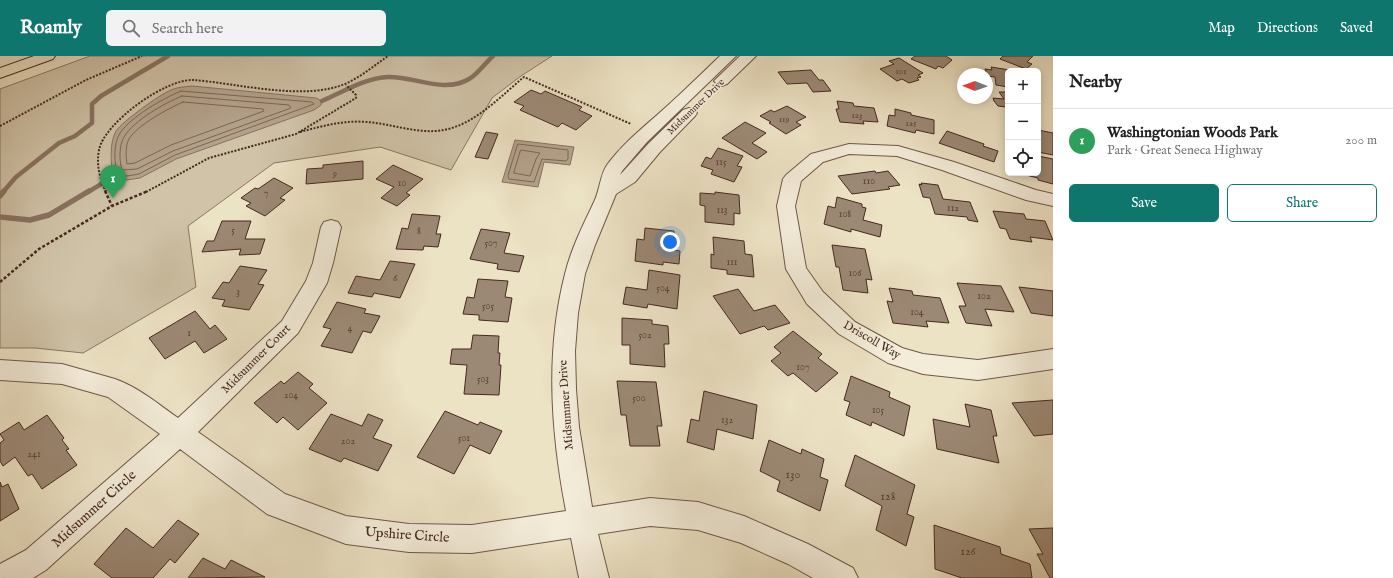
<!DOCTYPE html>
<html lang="en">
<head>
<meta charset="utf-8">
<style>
	body { margin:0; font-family:"IM FELL English",serif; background:#f2f2f2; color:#222 }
	.controls { position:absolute; right:12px; top:12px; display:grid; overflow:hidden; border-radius:6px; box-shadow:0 2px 10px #0003 }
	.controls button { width:36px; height:36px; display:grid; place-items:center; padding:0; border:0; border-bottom:1px solid #e0e0e0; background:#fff; color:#222; font:20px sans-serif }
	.compass { position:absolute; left:957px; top:12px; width:36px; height:36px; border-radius:50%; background:#fff; box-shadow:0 2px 10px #0003; rotate:271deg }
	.you { position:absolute; left:670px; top:186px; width:14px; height:14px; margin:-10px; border:3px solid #fff; border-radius:50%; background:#1a73e8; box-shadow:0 0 0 6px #1a73e833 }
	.badge { display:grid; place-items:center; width:26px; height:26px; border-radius:50%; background:#0f766e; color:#fff; font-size:13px; font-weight:700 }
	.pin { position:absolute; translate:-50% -33px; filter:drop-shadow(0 1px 2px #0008) }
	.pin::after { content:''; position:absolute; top:21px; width:14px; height:12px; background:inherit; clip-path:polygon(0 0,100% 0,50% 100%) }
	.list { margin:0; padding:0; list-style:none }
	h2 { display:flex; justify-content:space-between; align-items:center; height:52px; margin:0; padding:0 16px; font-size:17px }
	h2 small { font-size:13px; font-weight:400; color:#767676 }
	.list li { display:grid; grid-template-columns:26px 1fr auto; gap:12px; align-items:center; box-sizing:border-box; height:64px; padding:0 16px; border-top:1px solid #e0e0e0 }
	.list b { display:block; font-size:15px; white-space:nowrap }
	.list p { margin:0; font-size:13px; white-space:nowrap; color:#767676 }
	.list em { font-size:13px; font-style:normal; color:#767676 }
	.actions { display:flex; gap:8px; padding:12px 16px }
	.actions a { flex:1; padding:9px 0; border:1px solid #0f766e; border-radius:6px; text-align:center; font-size:14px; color:#0f766e }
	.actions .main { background:#0f766e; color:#fff }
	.icon { flex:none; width:22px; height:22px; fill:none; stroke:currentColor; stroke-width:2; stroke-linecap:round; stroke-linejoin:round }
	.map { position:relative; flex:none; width:1053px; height:522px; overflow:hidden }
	header { display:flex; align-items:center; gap:24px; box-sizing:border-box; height:56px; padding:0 20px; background:#0f766e; color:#fff }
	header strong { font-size:19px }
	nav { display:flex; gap:22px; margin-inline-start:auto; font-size:14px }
	.search { width:280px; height:36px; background:#f2f2f2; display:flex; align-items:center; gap:10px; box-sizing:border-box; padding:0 14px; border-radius:6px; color:#767676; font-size:15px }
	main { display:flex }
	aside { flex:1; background:#fff }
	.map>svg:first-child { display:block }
	.green { fill:#d0c3a8; stroke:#8b7664 }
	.water { fill:#b4a38c; stroke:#887260 }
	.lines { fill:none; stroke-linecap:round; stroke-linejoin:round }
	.shore { stroke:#7d6656; stroke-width:1 }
	.stream-far1 { stroke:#887260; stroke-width:4.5 }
	.stream { stroke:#887260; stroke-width:5.5 }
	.building { fill:#9c8975; stroke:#46291f }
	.street-casing { stroke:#705748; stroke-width:2 }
	.primary-casing { stroke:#46291f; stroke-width:2 }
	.path-far1 { stroke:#46291f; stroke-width:2; stroke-dasharray:2 1.5; stroke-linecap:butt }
	.path { stroke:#46291f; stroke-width:2.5; stroke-dasharray:3 2; stroke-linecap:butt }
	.street { fill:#f3ecd9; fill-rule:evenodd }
	.primary { fill:#ece2c4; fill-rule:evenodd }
	.labels { text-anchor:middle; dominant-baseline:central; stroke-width:3; stroke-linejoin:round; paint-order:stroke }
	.far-number-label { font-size:9px; fill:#5c4134 }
	.far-street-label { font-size:10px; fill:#46291f; stroke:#f3ecd9 }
	.number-label { font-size:10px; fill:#5c4134 }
	.street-label { font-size:12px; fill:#46291f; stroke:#f3ecd9 }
	.near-number-label { font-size:12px; fill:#5c4134 }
	.near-street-label { font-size:14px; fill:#46291f; stroke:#f3ecd9 }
</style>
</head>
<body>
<header>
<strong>Roamly</strong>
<div class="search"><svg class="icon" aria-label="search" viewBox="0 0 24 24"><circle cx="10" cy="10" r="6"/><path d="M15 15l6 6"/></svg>Search here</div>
<nav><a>Map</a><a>Directions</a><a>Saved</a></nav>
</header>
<main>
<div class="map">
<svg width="1053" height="522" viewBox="0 0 1053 522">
	<rect width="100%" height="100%" fill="#ece2c4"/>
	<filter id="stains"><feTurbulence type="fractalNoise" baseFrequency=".005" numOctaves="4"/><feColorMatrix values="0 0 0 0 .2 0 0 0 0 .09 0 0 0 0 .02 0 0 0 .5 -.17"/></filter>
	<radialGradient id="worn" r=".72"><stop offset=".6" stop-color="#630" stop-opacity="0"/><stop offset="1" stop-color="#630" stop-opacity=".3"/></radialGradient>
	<!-- green -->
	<path class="green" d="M90,0H552L521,20L492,42L451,114L380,91L274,107L188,170L196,231L83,297L35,292H0V33Z"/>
	<!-- water -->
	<path class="water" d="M192,30L316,42L322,45L321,49L314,54L176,103L140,122L127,124L117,123L113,121C111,107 109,88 116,75C123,65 159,39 171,34C178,31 184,31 192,30Z
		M515,84L574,91L570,109L544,106L538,131L502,126Z"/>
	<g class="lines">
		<!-- shore -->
		<path class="shore" d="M181,35L312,46L314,48L175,99L139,118L127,120L118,119C114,107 113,88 120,77C132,60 162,43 181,35Z
			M182,40L289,49L291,52L173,95L137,113L122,114C119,104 119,90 124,81C134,64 165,47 182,40Z
			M183,46L263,53L264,55L171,89L135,107L127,108C126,101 125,90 129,83C136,70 169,52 183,46Z
			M518,88L568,94V103L566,105L542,103L534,126L509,123L508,120Z
			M521,94L540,97L536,103L530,120L514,117Z"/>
		<!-- stream-far1 -->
		<path class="stream-far1" d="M322,45C343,36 365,22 388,21C414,20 444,38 469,23C478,18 485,7 493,0
			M3,136L16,121L59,87L75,80L92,67V48L101,40L168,0
			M88,136L113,121"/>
		<!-- stream -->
		<path class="stream" d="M0,140L4,135
			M0,161L30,164L49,159L89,135"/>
	</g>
	<!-- building -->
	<path class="building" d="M915,0H946L952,4L943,12L938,10L936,13L911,3Z
		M1003,0H1033L1027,6L1032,8L1026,13L1000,3Z
		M899,2L923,17L918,19L921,21L917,22L919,24L909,27L902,23L897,25L880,13L894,8L889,5Z
		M991,11L1016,15H1008V31L996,29L995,21L987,20L985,15L986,16L985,13L992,14Z
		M811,14L819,24H823L831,35L813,36L807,27L787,28L778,16Z
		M531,34L541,38L545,35L582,51L579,54L592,60L576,74L562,67L558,71L520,54L524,50L514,46Z
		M999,36H1008V54L1006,51L998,50L994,45L993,42L1004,43Z
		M837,45L853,47L854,50L874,52L878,66L863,65L864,68L840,66L836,53H839Z
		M787,50L806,61L796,66L801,69L786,78L769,67L771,66L760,60L771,54L774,56Z
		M895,53L911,57V59L934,64V78L916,74L915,77L887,70L889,59L895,60Z
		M745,66L766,77L752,87L767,96L757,103L722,82Z
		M1038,74L1053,77V99L1038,96Z
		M947,75L984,88L983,90L998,95L994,106L939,87Z
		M486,76L498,78L488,103L475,101Z
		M718,92L743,100L737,110L742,111L734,126L711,118L713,114L701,110L706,101L711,103Z
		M1038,100L1053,103V128L1038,124V122L1022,118L1038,117Z
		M363,105V123L306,128L307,113L323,112V109Z
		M393,109L423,123L406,137L410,139L397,150L381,142L394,131L376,123Z
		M875,115L876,117L888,115L900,129L888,131L890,133L852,138L838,120Z
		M274,122L293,132L280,142L285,144L265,160L246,150L251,147L241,142L255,132L258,133Z
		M921,127L938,129L943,143L970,146L978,166L968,164L967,161L935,158L930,142L923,141L919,128L922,129Z
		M715,136L739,139L740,158L734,157V169L705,166V150L700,149V137L715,138Z
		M837,141L862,148V151L866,152L863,164L882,169L880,181L851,173V176L824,168L828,150L835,152Z
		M993,155L1024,158L1026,163L1045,165L1053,184L1030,181L1032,186L1010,183L1006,173L1000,172Z
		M412,158L440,160L436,178H441L438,191L424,190L423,194L396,193L402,172L408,173Z
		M222,165H251L245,183H265L260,198L239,199L241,193L202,196L207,185H214Z
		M645,172L674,175V194L680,195L679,208L663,206V209L635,205L637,183L644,184Z
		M481,173L510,177L504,197L524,200L519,216L497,213L498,208L470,203Z
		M713,181L744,185L745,198L752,199L754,221L727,218V214L711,212V198L714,199Z
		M832,189L865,193L872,224L866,223L868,237L843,234L839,211H836Z
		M390,205L415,208L400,242L374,237L372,241L348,237L356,220L380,224Z
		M240,210L267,214L258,228L264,229L249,254L222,250L225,244L212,242L223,226L229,227Z
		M649,214L680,219L677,253L648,248L647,252L623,248L626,231L647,234Z
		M478,223L508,225L505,241L512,242L508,266L479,264V259L463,258L467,241L474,242Z
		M957,227L1001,230L1014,256L985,253L992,270L966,267L959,250H966Z
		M1019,231L1053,235V260L1031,257Z
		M889,232L912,235L913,239L940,242L949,267L926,265L928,271L893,267L887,245L893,246Z
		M738,233L754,255L775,249L790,267L768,274L764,270L740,278L713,240Z
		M337,246L366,253L364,257L380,260L371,277L363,275L352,297L321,290L331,273L323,271Z
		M195,255L210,273L215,269L227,283L204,297L195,285L165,303L149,282Z
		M622,262L652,264V268L668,270L669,288H664L665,311L630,308V289H622Z
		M793,275L822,298L818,302L838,317L816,336L793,317L788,320L771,305L781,297L774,291Z
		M473,279L499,280L498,297H500L499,309H501L499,339L464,338L467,309L450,308L452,293H471Z
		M298,316L313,328L309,332L327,347L298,374L283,361L277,367L254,347L281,325L284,328Z
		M851,320L890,336L889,341L910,350L904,380L872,366L871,370L846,359L850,346L844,344Z
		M617,325L656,326L662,370H657L660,390H630L626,359H621Z
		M704,335L757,349L753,383L717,373L714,394L687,386L691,363L699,365Z
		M1053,344V378L1034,380L1012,347Z
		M965,348L991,354L997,380H993L999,407L937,393L933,363L970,371Z
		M445,355L478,369L480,366L502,375L490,398L470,389L454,418L417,401Z
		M331,358L362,370L368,358L383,364L373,382L392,389L378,415L344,402L341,406L309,393Z
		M47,359L64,382L62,384L69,393L66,394L77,409L42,433L32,418L28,420L15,401L3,410L0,405V387L4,384L0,378L19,366L24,374Z
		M769,384L801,398L802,393L824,403L820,421L828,424L820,455L777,435L780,425L760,415Z
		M855,399L915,429L907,458L914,461L906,490L876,474L882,450L845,430Z
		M0,426L2,431L8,428L19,453L0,465Z
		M178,464L199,478L175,507L170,503L153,522H112L94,508L126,472L153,492Z
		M934,469L1000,491L1001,498L1030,508L1032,522H962L935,513Z
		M1053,472V522H1050L1037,498H1043L1029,473Z
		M203,502L225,513L231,504L265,521L188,522Z"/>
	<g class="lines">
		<defs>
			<path id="street" d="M720,0H736L647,86L622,115L620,119L648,88L683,54L689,52L695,54L697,57L695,60L660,96L635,126L616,138L595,189L585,218L578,257L575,295L576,333L579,371L592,451L650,442L698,446L744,460L808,488L853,512L858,522H813L788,508L741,487L698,474L650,470L598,478L609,522H579L571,482L472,497L409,496L346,488L267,458L180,393L46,514L33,522H0V508L26,494L160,378L108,341L62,328L0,324V304L62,308L115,323C138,331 158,348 178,362L282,265L306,225L313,207L321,171L324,166L331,164L338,166L341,171L333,207L327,227L298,277L198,376L285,438L346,460L409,468L472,469L566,455C551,377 545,296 565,218C571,193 583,169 594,146C600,134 600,119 607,109C623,87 645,70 665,52C684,35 702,17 720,0Z
				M740,0H756L727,28L722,30L717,28L714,25L717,22Z
				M849,88L898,90L954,106L1036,134L1053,138V150L1026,144L942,114L897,100L849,98L823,106L801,125L795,150L806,212L823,236L855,266L902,292L923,298L978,304L1053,293V313L978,324L923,318L888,307L839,278L807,248L786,213L777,150L783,123L786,119L811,98Z"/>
			<path id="primary" d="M34,0H55L53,3L0,22V12Z"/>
		</defs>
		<!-- street casing -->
		<use href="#street" class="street-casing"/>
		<!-- primary casing -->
		<use href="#primary" class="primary-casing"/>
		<!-- path-far1 -->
		<path class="path-far1" d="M0,70L86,24L142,0
			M300,76C322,70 344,64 367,66C395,68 423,81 452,72C480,63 502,39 524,21L631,68
			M106,136C100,123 96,109 99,94C104,67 165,23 193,24C237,27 306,46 347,27C362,20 375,9 388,0
			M146,136L209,102L296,78L356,42V39L346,29"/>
		<!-- path -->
		<path class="path" d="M105,135L112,150
			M0,226L39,193L112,150L148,135"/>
		<!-- street -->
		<use href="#street" class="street"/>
		<!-- primary -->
		<use href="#primary" class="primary"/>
	</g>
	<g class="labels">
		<!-- far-number labels -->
		<g class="far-number-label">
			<text x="901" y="15">101</text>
			<text x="857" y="59">123</text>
			<text x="784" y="63">119</text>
			<text x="911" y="67">125</text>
		</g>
		<!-- far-street labels -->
		<g class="far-street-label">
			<text transform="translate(696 51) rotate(-44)">Midsummer Drive</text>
		</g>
		<!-- number labels -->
		<g class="number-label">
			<text x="721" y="106">115</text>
			<text x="335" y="118">9</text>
			<text x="869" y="125">110</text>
			<text x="402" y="127">10</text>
			<text x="266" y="137">7</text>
			<text x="953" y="152">112</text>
			<text x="722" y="154">113</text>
			<text x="845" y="158">108</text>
			<text x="233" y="174">5</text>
			<text x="419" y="175">8</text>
			<text x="491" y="187">507</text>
			<text x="732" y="206">111</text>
			<text x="855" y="217">106</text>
			<text x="395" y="222">6</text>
			<text x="663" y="232">504</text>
			<text x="238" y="236">3</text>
			<text x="984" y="240">102</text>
			<text x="488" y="250">505</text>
			<text x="917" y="256">104</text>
			<text x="350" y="272">4</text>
			<text x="189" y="277">1</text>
			<text x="645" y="279">502</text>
			<text x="803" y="311">107</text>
			<text x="483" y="323">503</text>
			<text x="291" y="339">204</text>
			<text x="639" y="342">500</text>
			<text x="878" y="354">105</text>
			<text x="727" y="364">132</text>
			<text x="464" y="382">501</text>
			<text x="348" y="385">202</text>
			<text x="34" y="398">241</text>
		</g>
		<!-- street labels -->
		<g class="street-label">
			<text transform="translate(872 284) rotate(30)">Driscoll Way</text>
			<text transform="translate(256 303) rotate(-45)">Midsummer Court</text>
			<text transform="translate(566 349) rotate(-94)">Midsummer Drive</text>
		</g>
		<!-- near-number labels -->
		<g class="near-number-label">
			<text x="793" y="418">130</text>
			<text x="888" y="440">128</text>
			<text x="968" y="495">126</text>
		</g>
		<!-- near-street labels -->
		<g class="near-street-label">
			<text transform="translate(94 453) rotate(-42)">Midsummer Circle</text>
			<text transform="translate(407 479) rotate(4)">Upshire Circle</text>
		</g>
	</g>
	<rect width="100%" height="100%" filter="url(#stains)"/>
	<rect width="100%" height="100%" fill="url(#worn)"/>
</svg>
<div class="controls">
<button>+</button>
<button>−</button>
<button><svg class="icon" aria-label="locate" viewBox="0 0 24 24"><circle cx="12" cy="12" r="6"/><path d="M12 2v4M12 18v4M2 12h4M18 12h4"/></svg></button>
</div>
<svg class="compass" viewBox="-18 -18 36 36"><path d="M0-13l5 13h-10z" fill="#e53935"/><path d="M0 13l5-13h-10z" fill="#767676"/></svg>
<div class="you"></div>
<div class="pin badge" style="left:113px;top:142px;background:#2e9e5b">1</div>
</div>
<aside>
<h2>Nearby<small></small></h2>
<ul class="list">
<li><span class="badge" style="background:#2e9e5b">1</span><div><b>Washingtonian Woods Park</b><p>Park · Great Seneca Highway</p></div><em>200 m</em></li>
</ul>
<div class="actions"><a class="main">Save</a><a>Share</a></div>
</aside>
</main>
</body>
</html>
